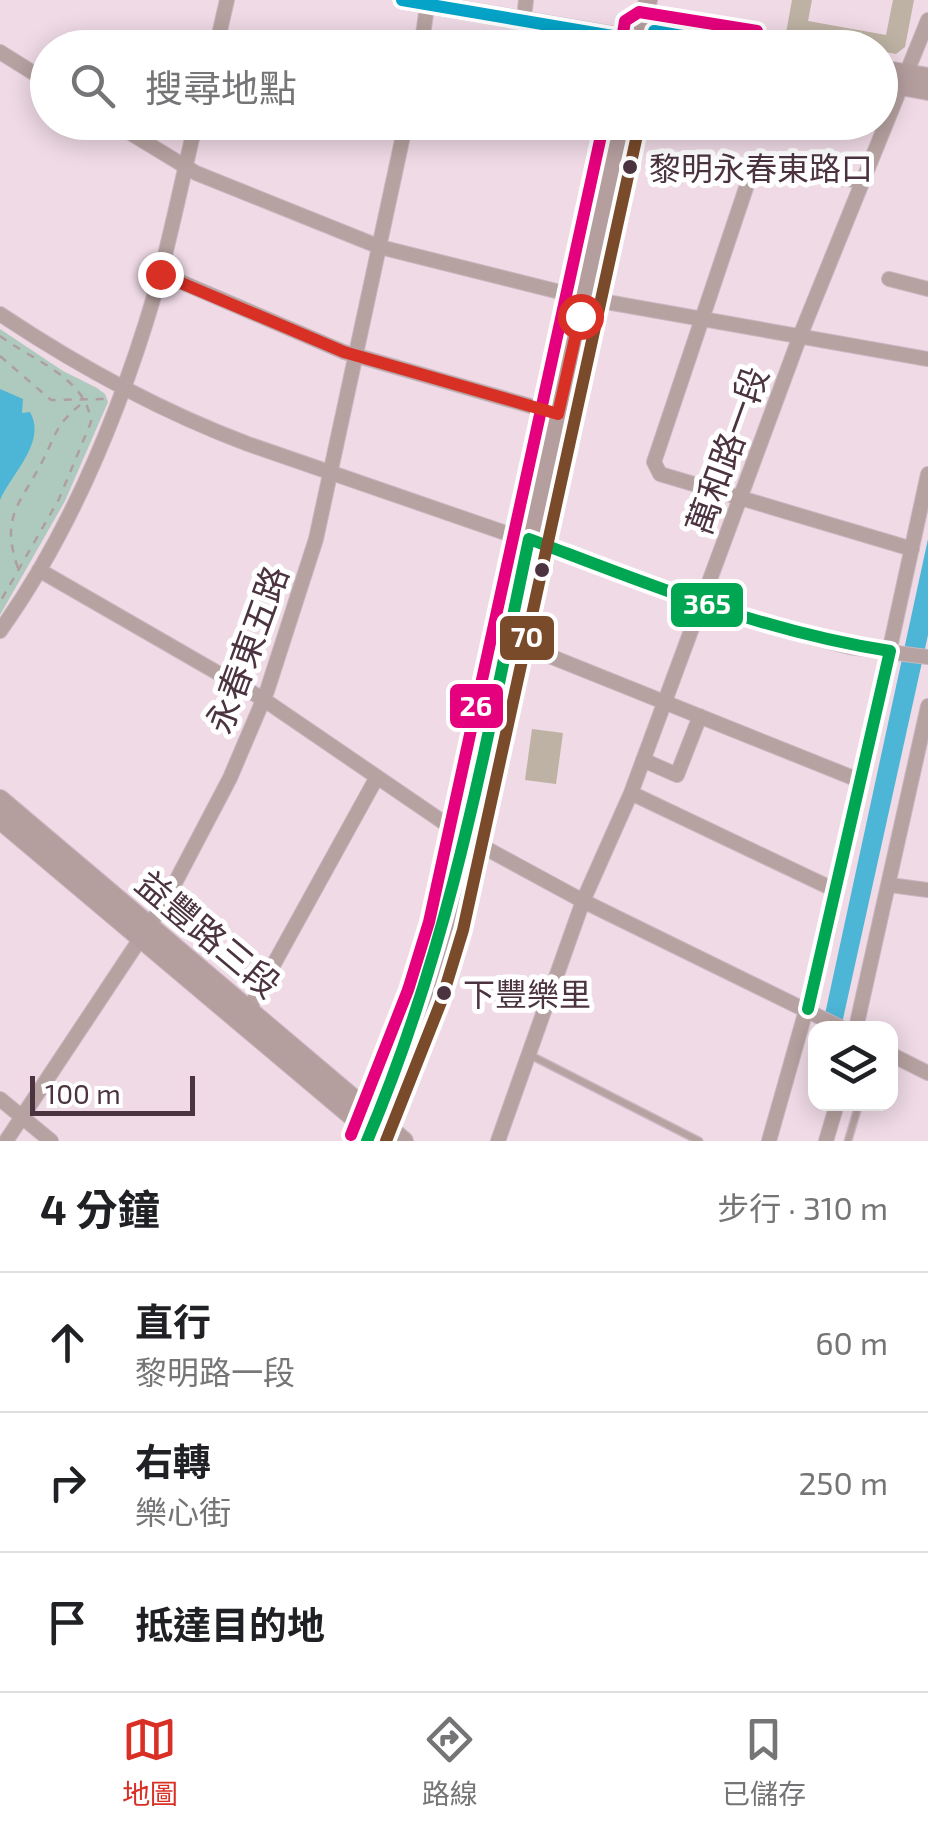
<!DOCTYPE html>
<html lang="zh-TW">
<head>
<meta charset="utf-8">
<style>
	body { margin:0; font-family:"Exo 2","Noto Sans TC",sans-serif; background:#f6f6f6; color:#202124 }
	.controls { position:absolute; right:30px; bottom:30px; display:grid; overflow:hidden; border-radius:20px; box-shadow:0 5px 25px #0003 }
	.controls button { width:90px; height:90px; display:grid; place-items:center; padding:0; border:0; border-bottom:2px solid #e0e0e0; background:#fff; color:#202124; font:50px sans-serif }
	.scale { position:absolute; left:30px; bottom:25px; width:165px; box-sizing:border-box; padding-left:10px; border:5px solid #4b3340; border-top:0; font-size:28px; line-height:35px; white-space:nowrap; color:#4b3340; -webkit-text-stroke:8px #fff; paint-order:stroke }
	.stop { position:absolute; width:30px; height:30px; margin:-22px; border:8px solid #d93025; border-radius:50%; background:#fff }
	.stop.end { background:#d93025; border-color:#fff; box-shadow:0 2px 10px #0008 }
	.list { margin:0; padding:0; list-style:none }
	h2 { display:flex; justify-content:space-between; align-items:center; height:130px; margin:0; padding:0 40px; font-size:42px }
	h2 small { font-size:32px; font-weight:400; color:#757577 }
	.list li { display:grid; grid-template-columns:65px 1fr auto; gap:30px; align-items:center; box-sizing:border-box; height:140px; padding:0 40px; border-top:2px solid #e0e0e0 }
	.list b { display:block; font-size:38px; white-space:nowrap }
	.list p { margin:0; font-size:32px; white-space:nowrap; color:#757577 }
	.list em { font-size:32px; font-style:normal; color:#757577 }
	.icon { flex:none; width:55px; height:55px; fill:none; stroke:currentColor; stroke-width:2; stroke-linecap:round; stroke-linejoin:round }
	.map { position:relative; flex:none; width:928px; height:1141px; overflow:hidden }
	.search { position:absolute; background:#fff; box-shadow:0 5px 25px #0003; left:30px; right:30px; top:30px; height:110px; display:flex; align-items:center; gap:25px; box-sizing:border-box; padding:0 35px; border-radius:55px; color:#757577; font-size:38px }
	.sheet { height:550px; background:#fff }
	nav { display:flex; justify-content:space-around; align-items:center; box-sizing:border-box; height:140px; border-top:2px solid #e0e0e0; background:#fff; font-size:28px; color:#757577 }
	nav a { display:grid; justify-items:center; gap:5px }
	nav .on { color:#d93025 }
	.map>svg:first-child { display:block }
	.green { fill:#aecabe }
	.water { fill:#4db5d6 }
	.building { fill:#bdb2a3 }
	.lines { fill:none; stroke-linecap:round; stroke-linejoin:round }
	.lane-casing { stroke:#c9b7c1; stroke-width:9 }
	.street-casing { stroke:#c9b7c1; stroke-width:16 }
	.secondary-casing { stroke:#c9b7c1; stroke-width:20 }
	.path { stroke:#af9e9f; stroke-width:2.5; stroke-dasharray:8 8; stroke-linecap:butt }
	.lane { stroke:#b6a2a0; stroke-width:6 }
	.street { stroke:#b6a2a0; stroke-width:14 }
	.secondary { stroke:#b59e9e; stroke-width:18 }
	.bus-1-casing { stroke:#fff; stroke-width:20 }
	.bus-2-casing { stroke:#fff; stroke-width:20 }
	.bus-3-casing { stroke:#fff; stroke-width:20 }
	.bus-4-casing { stroke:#fff; stroke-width:20 }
	.bus-1 { stroke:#00a651; stroke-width:12 }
	.bus-2 { stroke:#7a4b2a; stroke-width:12 }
	.bus-3 { stroke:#e5007d; stroke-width:12 }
	.bus-4 { stroke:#04a3c7; stroke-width:12 }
	.route { stroke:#d93025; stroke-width:12 }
	.bus-dot { fill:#4b3340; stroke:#fff; stroke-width:4 }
	.labels { text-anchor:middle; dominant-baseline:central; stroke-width:10; stroke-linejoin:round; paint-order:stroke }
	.bus-label { font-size:32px; fill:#4b3340; stroke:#fff; text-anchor:start }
	.street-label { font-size:35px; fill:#4b3340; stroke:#fff }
	.line-badge { stroke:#fff; stroke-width:4 }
	.badge-label { font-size:28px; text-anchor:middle; font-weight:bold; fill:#fff }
</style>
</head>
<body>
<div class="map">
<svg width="928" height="1141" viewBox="0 0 928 1141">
	<rect width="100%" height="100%" fill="#efdae5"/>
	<!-- green -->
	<path class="green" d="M0,329L63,371L97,388L105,394L108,402L65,501L0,615Z"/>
	<!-- water -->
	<path class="water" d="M0,389L23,399L22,413L30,412C47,442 12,473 0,500Z
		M928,539V635L841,1028H822Z"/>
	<!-- building -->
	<path class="building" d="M792,0H812L808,21L886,35L893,0H914L905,47L896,54L880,51V48H857L786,33Z
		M532,729L563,733L556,784L525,780Z"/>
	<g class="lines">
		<defs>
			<path id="lane" d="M530,1055L699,1141
				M848,1141L859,1104"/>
			<path id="street" d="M525,9L526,0
				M216,48L227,0
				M421,48L428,0
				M0,52L48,82
				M112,122L196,173L380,247L584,298L928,359
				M861,181L769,168L758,171L749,179L654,462L660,474L912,549
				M160,273L344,352L558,414
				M889,279L928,289
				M0,314C78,366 160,411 248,444L795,633L850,647L928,657
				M39,570L263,699L465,837L583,901L842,1028
				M0,631C72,530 120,412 155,293C171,237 182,179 196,122
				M507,639L861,781
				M643,760L677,775L700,716
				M631,793L837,891
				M890,885L928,890
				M249,1009L377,777
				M856,1028L928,706
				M890,1054L928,1073
				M0,1099L51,1141
				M6,1141L166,900L230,778L267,691L316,539L406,122
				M498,1141L583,901L631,793L800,336L928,20
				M769,1141L827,936L928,474
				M826,1141L837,1104"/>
			<path id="secondary" d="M402,0L686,48
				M670,34L754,48
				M638,47L648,0
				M880,69L928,77
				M880,82L928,91
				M0,799L404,1141
				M0,820L381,1141
				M367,1141L425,996L446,926L622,122"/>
		</defs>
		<!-- lane casing -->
		<use href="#lane" class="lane-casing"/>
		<!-- street casing -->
		<use href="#street" class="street-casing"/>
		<!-- secondary casing -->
		<use href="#secondary" class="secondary-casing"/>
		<!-- path -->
		<path class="path" d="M0,336C32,360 87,378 91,422L59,499L0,602
			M0,356L51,400L106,399
			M18,568C0,517 20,504 41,464C57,433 55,424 85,401"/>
		<!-- lane -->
		<use href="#lane" class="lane"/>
		<!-- street -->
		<use href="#street" class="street"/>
		<!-- secondary -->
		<use href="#secondary" class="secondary"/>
		<defs>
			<path id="bus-1" d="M529,539C648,584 764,632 890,651
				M808,1009L890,651
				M367,1141C451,943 485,748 529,539"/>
			<path id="bus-2" d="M386,1141L441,1002L463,930L639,126"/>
			<path id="bus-3" d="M621,45L625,21L639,12L757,31
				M351,1135L408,990L429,922L604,122"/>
			<path id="bus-4" d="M402,0L683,48
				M654,31L751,48"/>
		</defs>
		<!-- bus-1 casing -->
		<use href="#bus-1" class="bus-1-casing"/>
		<!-- bus-2 casing -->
		<use href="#bus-2" class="bus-2-casing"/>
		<!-- bus-3 casing -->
		<use href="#bus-3" class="bus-3-casing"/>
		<!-- bus-4 casing -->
		<use href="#bus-4" class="bus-4-casing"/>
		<!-- bus-1 -->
		<use href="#bus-1" class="bus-1"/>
		<!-- bus-2 -->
		<use href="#bus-2" class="bus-2"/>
		<!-- bus-3 -->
		<use href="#bus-3" class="bus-3"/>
		<!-- bus-4 -->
		<use href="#bus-4" class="bus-4"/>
	</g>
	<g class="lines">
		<!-- route -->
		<path class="route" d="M160,274L344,352L558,414L580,316"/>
	</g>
	<!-- markers -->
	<g class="bus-dot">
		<circle cx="630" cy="167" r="9"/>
		<circle cx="542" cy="570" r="9"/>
		<circle cx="444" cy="993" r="9"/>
	</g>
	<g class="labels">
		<!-- bus labels -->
		<g class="bus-label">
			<text x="649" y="167">黎明永春東路口</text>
			<text x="463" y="993">下豐樂里</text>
		</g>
		<!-- street labels -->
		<g class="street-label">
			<text transform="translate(726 450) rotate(-70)">萬和路一段</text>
			<text transform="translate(246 649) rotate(-70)">永春東五路</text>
			<text transform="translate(209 933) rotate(40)">益豐路三段</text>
		</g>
	</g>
	<g class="line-badge">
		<rect x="669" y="581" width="76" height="48" rx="10" fill="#00a651"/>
		<rect x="498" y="614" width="58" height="48" rx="10" fill="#7a4b2a"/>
		<rect x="448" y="682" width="57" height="48" rx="10" fill="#e5007d"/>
	</g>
	<g class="badge-label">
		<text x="707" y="614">365</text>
		<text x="527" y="647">70</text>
		<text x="476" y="716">26</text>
	</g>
</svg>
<div class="controls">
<button><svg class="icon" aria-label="layers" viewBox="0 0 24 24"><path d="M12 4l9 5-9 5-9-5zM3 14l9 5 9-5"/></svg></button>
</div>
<div class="scale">100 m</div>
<div class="stop" style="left:580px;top:316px"></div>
<div class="stop end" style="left:160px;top:274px"></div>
<div class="search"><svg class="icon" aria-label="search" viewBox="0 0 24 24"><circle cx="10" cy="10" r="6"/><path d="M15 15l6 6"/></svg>搜尋地點</div>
</div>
<section class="sheet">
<h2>4 分鐘<small>步行 · 310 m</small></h2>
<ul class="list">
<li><svg class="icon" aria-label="ahead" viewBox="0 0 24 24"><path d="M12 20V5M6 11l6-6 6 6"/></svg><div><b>直行</b><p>黎明路一段</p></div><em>60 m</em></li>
<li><svg class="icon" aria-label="right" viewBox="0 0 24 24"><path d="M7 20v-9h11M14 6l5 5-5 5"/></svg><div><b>右轉</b><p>樂心街</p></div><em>250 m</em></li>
<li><svg class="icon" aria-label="arrive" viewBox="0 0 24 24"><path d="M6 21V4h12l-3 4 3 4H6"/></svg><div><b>抵達目的地</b></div></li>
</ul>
</section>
<nav>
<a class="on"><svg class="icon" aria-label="map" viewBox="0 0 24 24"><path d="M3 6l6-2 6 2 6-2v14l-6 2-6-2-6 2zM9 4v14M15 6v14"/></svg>地圖</a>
<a><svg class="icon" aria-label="directions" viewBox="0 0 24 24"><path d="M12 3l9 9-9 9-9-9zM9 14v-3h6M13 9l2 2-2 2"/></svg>路線</a>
<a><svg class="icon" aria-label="saved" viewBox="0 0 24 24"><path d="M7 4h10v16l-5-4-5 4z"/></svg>已儲存</a>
</nav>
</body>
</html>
